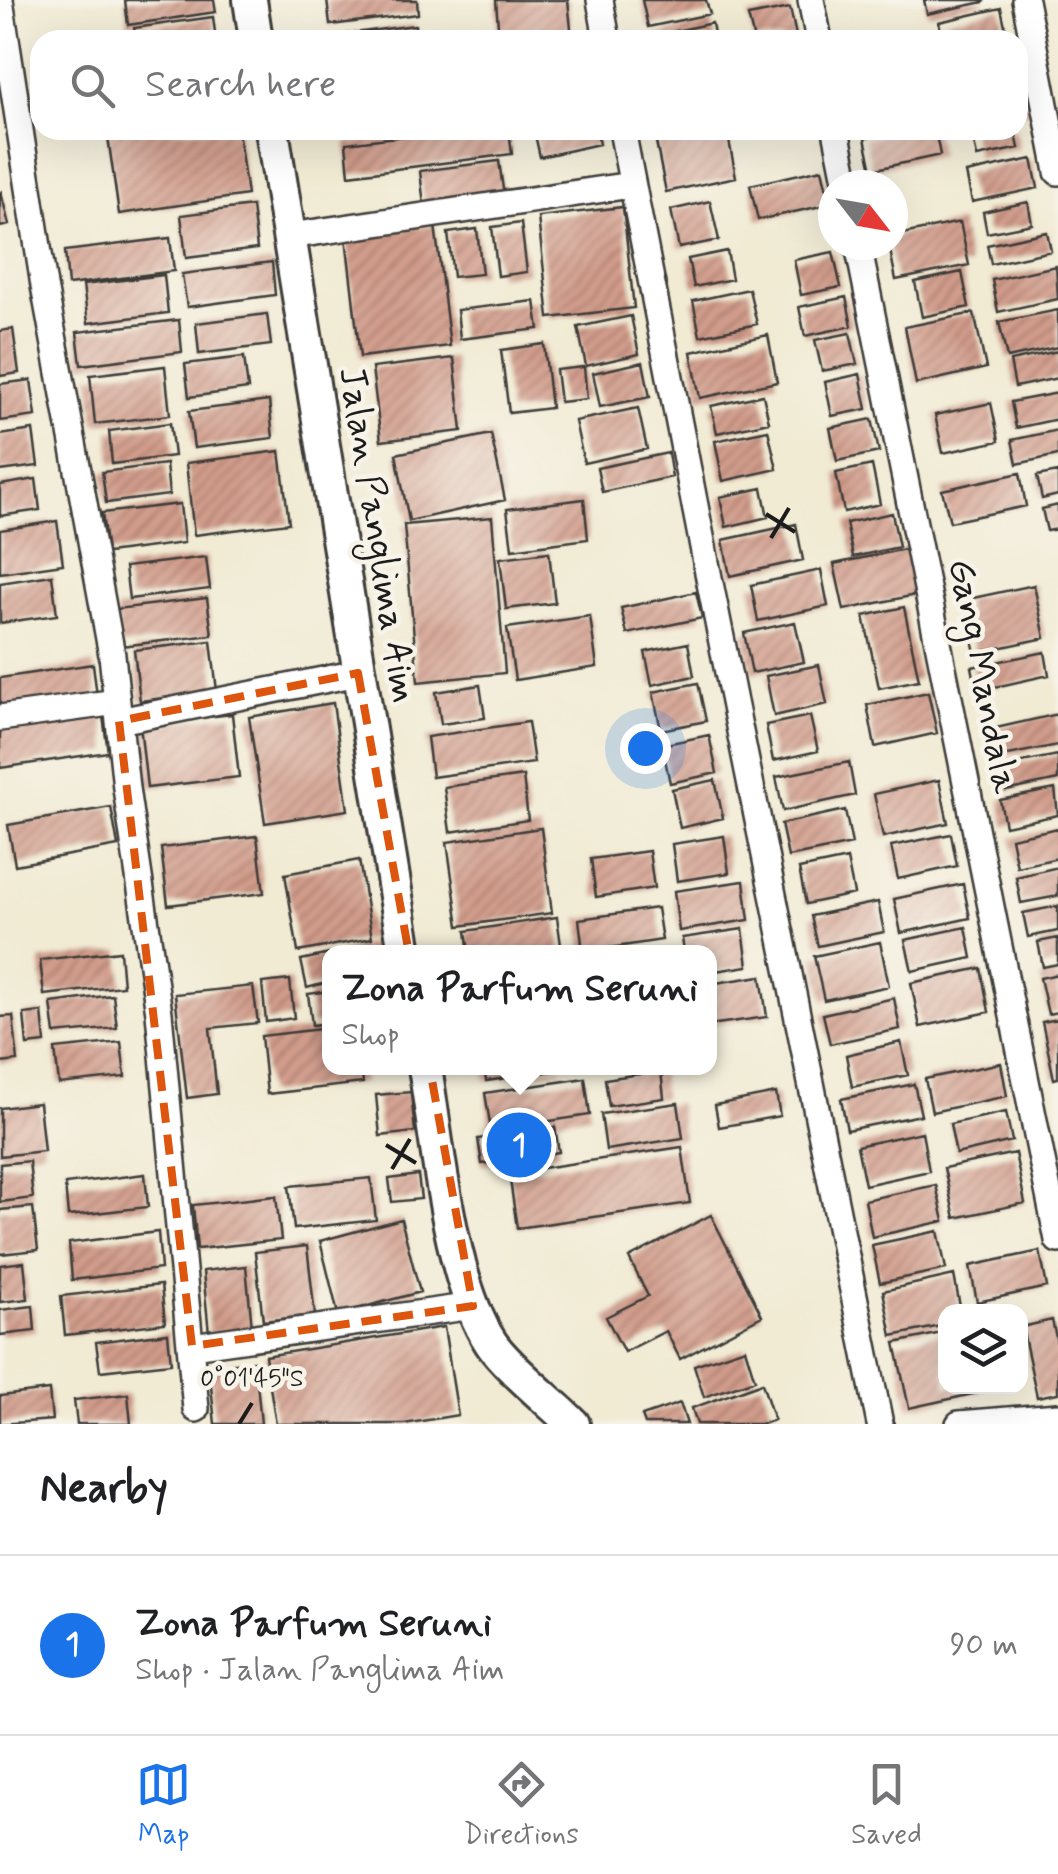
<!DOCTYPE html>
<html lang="en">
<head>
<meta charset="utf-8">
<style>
	body { margin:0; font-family:Mynerve,sans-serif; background:#f2f2f2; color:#202124 }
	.controls { position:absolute; right:30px; bottom:30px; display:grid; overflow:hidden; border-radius:20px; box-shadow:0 10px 40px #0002 }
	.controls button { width:90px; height:90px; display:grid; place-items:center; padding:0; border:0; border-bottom:2px solid #e0e0e0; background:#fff; color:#202124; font:50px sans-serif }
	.compass { position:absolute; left:818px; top:170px; width:90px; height:90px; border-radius:50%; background:#fff; box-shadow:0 10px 40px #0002; rotate:121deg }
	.you { position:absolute; left:645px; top:748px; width:35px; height:35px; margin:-25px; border:8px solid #fff; border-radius:50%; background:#1a73e8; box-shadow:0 0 0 15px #1a73e833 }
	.badge { display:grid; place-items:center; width:65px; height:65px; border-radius:50%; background:#1a73e8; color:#fff; font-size:32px; font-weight:700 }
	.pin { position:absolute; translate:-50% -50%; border:5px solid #fff; box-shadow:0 2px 10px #0006 }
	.popup { position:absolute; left:322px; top:945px; width:395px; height:130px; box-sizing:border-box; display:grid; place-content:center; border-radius:20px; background:#fff; filter:drop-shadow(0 2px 8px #0005); font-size:32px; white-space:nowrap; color:#757577 }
	.popup b { font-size:38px; color:#202124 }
	.popup::after { content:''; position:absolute; left:50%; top:100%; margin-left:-20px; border:20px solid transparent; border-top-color:#fff }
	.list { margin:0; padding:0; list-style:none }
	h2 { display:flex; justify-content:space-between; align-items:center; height:130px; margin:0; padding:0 40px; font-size:42px }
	h2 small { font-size:32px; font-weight:400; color:#757577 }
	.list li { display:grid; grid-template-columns:65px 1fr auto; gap:30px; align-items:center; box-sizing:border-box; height:180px; padding:0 40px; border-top:2px solid #e0e0e0 }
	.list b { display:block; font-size:38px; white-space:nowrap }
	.list p { margin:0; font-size:32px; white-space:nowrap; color:#757577 }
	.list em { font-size:32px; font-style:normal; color:#757577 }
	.icon { flex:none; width:55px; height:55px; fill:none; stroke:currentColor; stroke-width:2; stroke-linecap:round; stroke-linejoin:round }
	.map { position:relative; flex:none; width:1058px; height:1424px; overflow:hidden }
	.search { position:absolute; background:#fff; box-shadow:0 10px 40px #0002; left:30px; right:30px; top:30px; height:110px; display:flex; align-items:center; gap:25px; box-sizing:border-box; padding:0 35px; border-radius:30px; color:#757577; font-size:38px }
	.sheet { height:310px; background:#fff }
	nav { display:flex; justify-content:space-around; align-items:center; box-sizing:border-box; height:140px; border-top:2px solid #e0e0e0; background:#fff; font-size:28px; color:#757577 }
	nav a { display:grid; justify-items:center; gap:5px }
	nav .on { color:#1a73e8 }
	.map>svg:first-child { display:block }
	.building { fill:url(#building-hatch) }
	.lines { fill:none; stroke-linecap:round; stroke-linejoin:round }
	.minor-casing { stroke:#3c3b38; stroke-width:30 }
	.tertiary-casing { stroke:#3c3b38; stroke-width:38 }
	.minor { stroke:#fff; stroke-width:25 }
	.tertiary { stroke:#fff; stroke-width:32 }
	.marked { fill:none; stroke:#de560d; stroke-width:8; stroke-dasharray:20 12; stroke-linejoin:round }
	.ticks { fill:none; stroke:#1c1c1c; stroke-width:4 }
	.labels { text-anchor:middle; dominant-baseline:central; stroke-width:9; stroke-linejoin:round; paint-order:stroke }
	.street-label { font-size:38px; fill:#1c1c1c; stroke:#f7f3e8 }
	.ticks-label { font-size:25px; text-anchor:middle; fill:#1c1c1c; stroke:#f7f3e8; stroke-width:9; stroke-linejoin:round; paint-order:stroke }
</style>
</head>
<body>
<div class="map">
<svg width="1058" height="1424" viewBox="0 0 1058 1424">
	<defs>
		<pattern id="building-hatch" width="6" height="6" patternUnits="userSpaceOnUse" patternTransform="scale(2.5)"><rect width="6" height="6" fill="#d29c8b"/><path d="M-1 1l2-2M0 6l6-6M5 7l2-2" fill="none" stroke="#aa7e71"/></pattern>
	</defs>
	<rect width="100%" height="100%" fill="#f7f3e8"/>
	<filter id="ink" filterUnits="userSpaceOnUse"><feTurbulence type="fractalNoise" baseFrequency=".01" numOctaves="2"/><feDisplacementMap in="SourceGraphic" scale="20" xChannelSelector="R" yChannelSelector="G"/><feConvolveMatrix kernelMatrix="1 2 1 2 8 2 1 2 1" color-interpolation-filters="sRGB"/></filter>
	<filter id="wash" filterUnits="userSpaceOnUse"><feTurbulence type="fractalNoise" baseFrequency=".0048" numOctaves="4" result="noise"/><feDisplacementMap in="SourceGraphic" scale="40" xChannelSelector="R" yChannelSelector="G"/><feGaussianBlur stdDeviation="2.25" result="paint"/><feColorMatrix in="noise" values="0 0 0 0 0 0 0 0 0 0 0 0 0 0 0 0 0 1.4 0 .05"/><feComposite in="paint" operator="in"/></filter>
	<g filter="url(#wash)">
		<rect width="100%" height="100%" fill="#f1ebd4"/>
		<g id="blocks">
			<!-- building -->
			<path class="building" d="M125,0H214L216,12L128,25Z
				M327,0H417L418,14L330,25Z
				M496,0H568L572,38L499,40Z
				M642,0H706L710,14L648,27Z
				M924,0H984V2L927,14Z
				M790,8L797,40H754L748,16Z
				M1001,8L1008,39L943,40L939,22Z
				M213,17L216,40H136L134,28Z
				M712,23L715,40H648V37Z
				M415,25L416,40H340L339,35Z
				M1022,80L1029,112L1018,115V81Z
				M107,130H238L247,195L119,214Z
				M454,130H509L512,154L349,175L346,143Z
				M534,130H596L599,144L540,157Z
				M687,130H727L736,177L666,192L655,137Z
				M902,130H935L940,155L872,170L865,138Z
				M985,130H1015L1019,148L977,157L972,133Z
				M1032,159L1038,188L972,202L966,173Z
				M499,161L504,196L424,206L420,171Z
				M822,169L830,204L758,220L750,185Z
				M1,192L9,225L0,227V193Z
				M710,201L719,240L679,248L671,210Z
				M1028,202L1032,224L987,233L983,212Z
				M252,206L257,249L186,258L181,215Z
				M623,207L634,308L549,318L538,217Z
				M960,222L969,265L896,280L889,245H893V236Z
				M521,223L527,272L498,276L492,227Z
				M435,225L450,346L360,357L346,237Z
				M477,229L482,274L453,277L448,233Z
				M1047,232L1051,251L991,264L987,245Z
				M170,238L174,271L68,285L65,251Z
				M727,251L732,279L694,287L688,259Z
				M833,252L841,287L801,295L794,260Z
				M272,262L275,295L187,307L182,274Z
				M1056,266L1058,299L998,312L992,280Z
				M962,272L969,307L922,317L915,282Z
				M164,275L168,313L88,323L83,285Z
				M749,289L757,324L700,336L693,301Z
				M846,297L852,326L805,336L799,307Z
				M535,301L539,329L460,339L457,310Z
				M1058,310V347L1007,358L999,322Z
				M974,313L986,368L916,384L905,327Z
				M267,314L271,345L199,354L196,323Z
				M631,316L639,354L586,366L578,327Z
				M179,320L182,352L81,365L77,332Z
				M13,329L19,373L0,376V331Z
				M850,333L857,364L822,371L815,340Z
				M768,335L777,382L700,398L691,352Z
				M544,344L551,408L509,413L501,350Z
				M1058,351V378L1015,387L1010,361Z
				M244,357L248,389L189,397L185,364Z
				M454,358L462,431L381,441L372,368Z
				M643,362L650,397L600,407L593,373Z
				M165,366L170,415L95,424L90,375Z
				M584,367L587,399L560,402L556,370Z
				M860,374L867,409L832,416L825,382Z
				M31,380L36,416L0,421V384Z
				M1058,393V419L1016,428L1011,402Z
				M763,395L769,422L717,433L711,406Z
				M269,401L273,438L194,448L189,411Z
				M991,403L999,441L943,453L935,415Z
				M638,408L647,449L584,463L575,421Z
				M872,419L879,452L837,461L830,428Z
				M170,423L174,456L112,464L109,431Z
				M33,430L38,466L0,471V435Z
				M768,430L777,469L723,481L715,441Z
				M1058,430V455L1017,464L1012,440Z
				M491,434L505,500L409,521L396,454Z
				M280,451L289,523L194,535L186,463Z
				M668,453L672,477L602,492L597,468Z
				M166,464L169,495L106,503L102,472Z
				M872,465L880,504L844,512L836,473Z
				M1058,472V495L1042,499L1037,476Z
				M1020,473L1026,506L950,522L942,490Z
				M36,479L40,510L0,516V485Z
				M762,488L768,517L726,527L720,497Z
				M584,499L588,539L512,549L507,509Z
				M180,504L184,543L107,553L102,513Z
				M1058,505V529L1047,531L1042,509Z
				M892,513L899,547L853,557L846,523Z
				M492,517L505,673L418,682L404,525Z
				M57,521L63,564L0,573V530Z
				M796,524L803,560L730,576L723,540Z
				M910,548L920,594L844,610L834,564Z
				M549,552L555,603L506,609L500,558Z
				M206,557L210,589L129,599L125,567Z
				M821,570L828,606L758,621L751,585Z
				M52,575L57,615L0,623V583Z
				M1034,585L1045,638L975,653L964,600Z
				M696,592L702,618L627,634L621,608Z
				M207,598L212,635L121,646L116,609Z
				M904,607L919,680L879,688L864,616Z
				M590,616L597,667L515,680L507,628Z
				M795,622L804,662L752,673L744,633Z
				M211,641L217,691L140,701L134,650Z
				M688,643L694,676L652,685L645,652Z
				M1045,652L1049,675L977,691L972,667Z
				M93,664L97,696L0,710V678Z
				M819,665L827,704L774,716L766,676Z
				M698,683L706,721L661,730L653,692Z
				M480,685L485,718L441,724L436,692Z
				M928,692L937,733L875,747L867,705Z
				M333,703L348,810L265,823L249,717Z
				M102,709L108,752L0,768V724Z
				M232,714L239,777L147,788L140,725Z
				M1058,714V745L998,757L992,729Z
				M810,716L818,751L773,761L766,725Z
				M528,722L534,763L432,777L427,737Z
				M709,735L717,773L670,783L662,745Z
				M1058,755V780L1006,791L1001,766Z
				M849,762L855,795L783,811L776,777Z
				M523,776L528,820L450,832L444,787Z
				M715,780L723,818L680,828L672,789Z
				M939,780L948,823L883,837L874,794Z
				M1055,789L1058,815L1005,826L1000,800Z
				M111,807L118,846L15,865L8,825Z
				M845,810L852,844L788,857L781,824Z
				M541,828L552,913L459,926L447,842Z
				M1058,828V858L1017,867L1011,838Z
				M951,834L957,866L898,879L891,846Z
				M257,836L264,893L168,905L161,848Z
				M724,836L729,873L677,881L672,844Z
				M649,851L654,888L596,897L591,859Z
				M847,859L854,894L806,904L799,869Z
				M359,860L372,938L298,952L285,874Z
				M1058,867V896L1021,903L1016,877Z
				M744,881L749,920L679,931L674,891Z
				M963,884L970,918L901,933L894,899Z
				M878,902L884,932L818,946L811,916Z
				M1058,906V931L1028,937L1023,913Z
				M657,908L662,940L583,952L579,919Z
				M557,917L562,952H469L466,931Z
				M966,927L972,958L912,971L905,940Z
				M743,929L748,966L709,972V952H684L682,938Z
				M1058,938V964L1043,967L1038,942Z
				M880,942L889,986L824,1000L814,956Z
				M372,943L374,952H340V951Z
				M120,951L123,986L44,995L40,960Z
				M329,954V982L307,988L301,960Z
				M981,968L989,1012L920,1027L911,983Z
				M1058,974V1012L1048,1014L1040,978Z
				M761,976L767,1017L709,1025V984Z
				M290,980L294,1018L266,1022L262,983Z
				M253,986L258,1023L210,1028L217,1094L187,1098L175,994Z
				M329,991V1023L312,1025L308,994Z
				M113,995L117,1028L55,1034L51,1003Z
				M894,998L900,1029L830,1044L823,1014Z
				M42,1012L45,1043L27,1045L24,1014Z
				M13,1016L18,1061L0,1063V1017Z
				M1058,1019V1078L1054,1079L1042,1022Z
				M329,1028V1068H361L363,1083L267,1094L261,1036Z
				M121,1042L125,1077L59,1084L55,1049Z
				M901,1042L908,1075L852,1087L846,1055Z
				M1001,1063L1007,1096L932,1112L925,1079Z
				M484,1068H561V1070L486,1081Z
				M661,1071L664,1098L609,1106L605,1079Z
				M585,1078L590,1115L491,1130L485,1093Z
				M914,1084L921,1115L847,1130L841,1099Z
				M411,1092L415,1132L380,1136L376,1095Z
				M776,1093L780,1116L719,1127L715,1105Z
				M39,1103L44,1151L0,1156V1108Z
				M678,1103L683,1138L606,1150L601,1114Z
				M1006,1112L1012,1141L956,1154L950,1124Z
				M555,1127L559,1152L482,1164L478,1139Z
				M922,1132L929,1171L865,1185L857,1146Z
				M682,1147L690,1203L517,1228L509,1173Z
				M1015,1153L1025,1203L955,1218L944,1168Z
				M29,1161L33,1198L0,1202V1164Z
				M145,1174L148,1207L68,1216L65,1184Z
				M418,1175L421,1199L392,1202L389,1179Z
				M371,1178L376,1220L294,1229L289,1186Z
				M936,1185L944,1221L872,1237L865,1200Z
				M276,1196L281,1240L197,1249L193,1205Z
				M33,1207L38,1250L0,1254V1210Z
				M711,1215L762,1316L680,1359L666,1331L624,1352L606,1317L648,1296L629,1258Z
				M401,1219L420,1292L338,1314L320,1241Z
				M938,1231L946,1269L880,1283L872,1245Z
				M158,1232L161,1269L72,1280L69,1243Z
				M307,1246L315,1315L263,1321L255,1252Z
				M1040,1251L1047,1287L977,1302L970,1266Z
				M24,1262L28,1299L0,1302V1265Z
				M246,1266L252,1328L209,1333L203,1271Z
				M954,1275L961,1312H946V1325L892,1336L883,1291Z
				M161,1285L165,1323L65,1335L61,1296Z
				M33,1306L35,1331L0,1335V1310Z
				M1052,1320L1058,1347V1393L1037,1397L1022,1327Z
				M444,1327L458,1415L404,1424H276L265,1356Z
				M946,1332V1386H981L982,1392L909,1408L895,1343Z
				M168,1333L171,1363L100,1371L96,1342Z
				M745,1348L755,1380L704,1397L694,1365Z
				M255,1361L261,1424H215L209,1366Z
				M762,1383L774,1420L762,1424H697L692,1408Z
				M49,1390L52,1420L0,1424V1396Z
				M128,1394L131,1424H77L74,1400Z
				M680,1403L687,1424H645L642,1416Z"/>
		</g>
	</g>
	<g filter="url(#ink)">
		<use href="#blocks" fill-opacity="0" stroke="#3c3b38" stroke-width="2.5"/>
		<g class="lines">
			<defs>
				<path id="minor" d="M0,0L44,286L112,655L126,788L159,1013L196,1409
					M600,0L607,40
					M811,0L819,40
					M1025,0L1058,172
					M622,130L711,588L880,1424
					M836,130L847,185
					M290,236L631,185
					M858,245L1058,1240
					M0,718L117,702
					M119,721L358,673
					M192,1346L473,1306
					M959,1424L1058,1416"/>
				<path id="tertiary" d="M250,0L256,40
					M272,130L405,952
					M425,1068C438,1145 449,1279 491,1343C506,1366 552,1403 573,1424"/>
			</defs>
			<!-- minor casing -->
			<use href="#minor" class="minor-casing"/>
			<!-- tertiary casing -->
			<use href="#tertiary" class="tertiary-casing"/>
			<!-- minor -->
			<use href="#minor" class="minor"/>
			<!-- tertiary -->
			<use href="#tertiary" class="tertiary"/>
		</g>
	</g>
	<!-- marked area -->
	<path class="marked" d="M358,673L473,1306L192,1346L119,721Z"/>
	<!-- ticks -->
	<path class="ticks" d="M766,514L795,532M771,538L789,508M386,1145L416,1163M392,1169L410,1139M239,1424L252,1403"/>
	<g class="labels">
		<!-- street labels -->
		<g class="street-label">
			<text transform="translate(377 535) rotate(81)">Jalan Panglima Aim</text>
			<text transform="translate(982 676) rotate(79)">Gang Mandala</text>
		</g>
	</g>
	<g class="ticks-label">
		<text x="252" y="1386">0°01'45"S</text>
	</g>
</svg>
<div class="controls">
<button><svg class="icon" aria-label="layers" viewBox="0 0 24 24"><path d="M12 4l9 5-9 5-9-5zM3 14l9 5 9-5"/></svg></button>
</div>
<svg class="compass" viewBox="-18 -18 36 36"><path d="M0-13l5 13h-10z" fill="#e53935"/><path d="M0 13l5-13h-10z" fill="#757577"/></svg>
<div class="you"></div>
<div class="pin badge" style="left:519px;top:1145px">1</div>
<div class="popup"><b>Zona Parfum Seruni</b>Shop</div>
<div class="search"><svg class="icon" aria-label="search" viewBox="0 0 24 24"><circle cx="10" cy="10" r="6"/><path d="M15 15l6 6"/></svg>Search here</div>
</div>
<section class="sheet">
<h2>Nearby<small></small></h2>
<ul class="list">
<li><span class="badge">1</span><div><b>Zona Parfum Seruni</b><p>Shop · Jalan Panglima Aim</p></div><em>90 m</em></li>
</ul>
</section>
<nav>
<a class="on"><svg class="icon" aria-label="map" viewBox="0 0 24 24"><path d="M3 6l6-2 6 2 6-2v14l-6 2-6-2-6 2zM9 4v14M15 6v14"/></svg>Map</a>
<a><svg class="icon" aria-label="directions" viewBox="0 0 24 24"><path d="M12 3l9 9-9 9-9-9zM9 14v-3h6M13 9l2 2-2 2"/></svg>Directions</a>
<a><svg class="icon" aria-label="saved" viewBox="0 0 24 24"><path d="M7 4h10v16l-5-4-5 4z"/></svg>Saved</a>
</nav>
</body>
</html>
